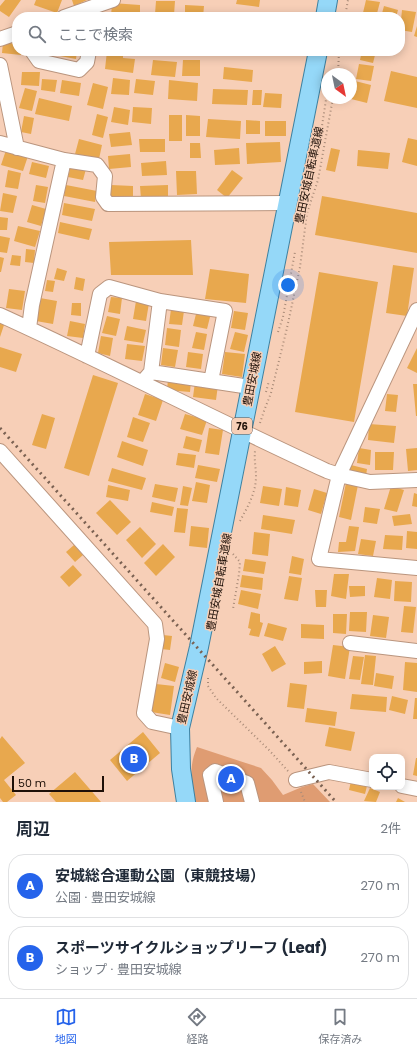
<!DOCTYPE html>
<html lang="ja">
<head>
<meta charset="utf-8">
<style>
	body { margin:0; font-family:Poppins,"Noto Sans JP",sans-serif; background:#f6f6f7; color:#1f2937 }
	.controls { position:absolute; right:12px; bottom:12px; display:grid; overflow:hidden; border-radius:8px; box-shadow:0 2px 10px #0003 }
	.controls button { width:36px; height:36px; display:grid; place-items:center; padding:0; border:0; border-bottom:1px solid #e0e1e3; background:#fff; color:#1f2937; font:20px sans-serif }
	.compass { position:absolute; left:321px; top:68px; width:36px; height:36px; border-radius:50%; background:#fff; box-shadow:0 2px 10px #0003; rotate:147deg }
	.scale { position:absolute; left:12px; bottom:10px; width:92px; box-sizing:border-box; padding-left:4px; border:2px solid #1e1008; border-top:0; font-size:11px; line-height:14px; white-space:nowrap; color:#1e1008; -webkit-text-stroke:3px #f7cfb7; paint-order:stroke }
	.you { position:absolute; left:288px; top:285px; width:14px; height:14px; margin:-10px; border:3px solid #fff; border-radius:50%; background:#1a73e8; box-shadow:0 0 0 6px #1a73e833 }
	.badge { display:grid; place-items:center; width:26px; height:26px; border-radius:50%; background:#2563eb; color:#fff; font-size:13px; font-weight:700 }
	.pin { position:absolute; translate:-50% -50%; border:2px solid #fff; box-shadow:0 1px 4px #0006 }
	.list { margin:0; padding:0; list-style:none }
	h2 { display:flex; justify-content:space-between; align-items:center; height:52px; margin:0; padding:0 16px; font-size:17px }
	h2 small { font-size:13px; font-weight:400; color:#747a83 }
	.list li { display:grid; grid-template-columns:26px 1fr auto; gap:12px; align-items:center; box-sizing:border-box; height:64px; margin:0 8px 8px; padding:0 8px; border:1px solid #e0e1e3; border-radius:16px }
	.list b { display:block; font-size:15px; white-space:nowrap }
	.list p { margin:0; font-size:13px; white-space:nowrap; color:#747a83 }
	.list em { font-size:13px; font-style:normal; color:#747a83 }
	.icon { flex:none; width:22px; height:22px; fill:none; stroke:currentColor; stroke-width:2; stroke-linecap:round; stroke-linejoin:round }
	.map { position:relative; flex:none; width:417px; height:802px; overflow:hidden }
	.search { position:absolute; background:#fff; box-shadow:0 2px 10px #0003; left:12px; right:12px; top:12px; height:44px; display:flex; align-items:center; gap:10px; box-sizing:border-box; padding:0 14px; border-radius:16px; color:#747a83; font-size:15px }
	.sheet { height:196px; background:#fff }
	nav { display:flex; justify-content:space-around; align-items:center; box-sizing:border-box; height:56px; border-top:1px solid #e0e1e3; background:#fff; font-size:11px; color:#747a83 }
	nav a { display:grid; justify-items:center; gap:2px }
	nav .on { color:#2563eb }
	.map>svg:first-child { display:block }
	.green { fill:#df9c72 }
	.building { fill:#e8a84e }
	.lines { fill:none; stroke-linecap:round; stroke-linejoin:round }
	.minor-casing { stroke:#ba957e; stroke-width:16 }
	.major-casing { stroke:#3d81a1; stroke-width:20 }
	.path { stroke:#a98b78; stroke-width:2; stroke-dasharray:1 3; stroke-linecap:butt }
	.minor { stroke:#fff; stroke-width:14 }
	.major { stroke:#95d8f8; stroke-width:18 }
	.rail { stroke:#7a6152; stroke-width:3; stroke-dasharray:2 4; stroke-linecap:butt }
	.labels { text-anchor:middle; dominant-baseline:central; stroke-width:3; stroke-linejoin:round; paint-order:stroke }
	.shield { fill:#f7cfb7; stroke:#5f493c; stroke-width:1 }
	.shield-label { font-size:10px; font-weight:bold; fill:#1e1008 }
	.street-label { font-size:11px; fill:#1e1008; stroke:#f7cfb7 }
</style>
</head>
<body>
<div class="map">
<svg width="417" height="802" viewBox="0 0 417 802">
	<rect width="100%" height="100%" fill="#f7cfb7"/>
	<!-- green -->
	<path class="green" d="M197,747L261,768L272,780L283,795L302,787L313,784L330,802H195C192,779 188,769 197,747Z"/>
	<!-- building -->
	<path class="building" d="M5,0H21L9,17L0,11V6Z
		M36,0H62L57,13L34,5Z
		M72,0H87L74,6Z
		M237,0H260L259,7L236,4Z
		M366,0L380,2L376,17H362Z
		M156,1H175L174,15L155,14Z
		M112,3L140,5V17L111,16Z
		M185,5L204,6L203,17H185Z
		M384,6L398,10L396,17H381Z
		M402,10L416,12L412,32L400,30Z
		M417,26V37L414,36Z
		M3,42L17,44V51H21V55L2,53Z
		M45,51H58V54L44,52Z
		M61,51H77L76,59L60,56Z
		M107,51H123V58L135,59L133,73L105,69Z
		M362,51H376L373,63L360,60Z
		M153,60L177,62L175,77L151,75Z
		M183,60H200V76H182Z
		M359,64L374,66L371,81L356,79Z
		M224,67L253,70L252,82L223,79Z
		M391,71L417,77V108L384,101Z
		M22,72H40L39,86L21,85Z
		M113,78L130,80L129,95L111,94Z
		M42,79L57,80L55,92L41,90Z
		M136,79L155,81L153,95L134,93Z
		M62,80L81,83L79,96L60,93Z
		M169,80L198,83L197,101L168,99Z
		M355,81L371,85L367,103L351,99Z
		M93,83L108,87L103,109L87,105Z
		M25,88L37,91L32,111L19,108Z
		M213,89L248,90L247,105L212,104Z
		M253,90H262L261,105H252Z
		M265,93L282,94L281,108L263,107Z
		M39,98L72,106L69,121L35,114Z
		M114,107L130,110L128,125L111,122Z
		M133,107L152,108L151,124L132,122Z
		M97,114L108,117L103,138L92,135Z
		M169,115H182V141H169Z
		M186,115L200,116V136H186Z
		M24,116L34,118L31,134L21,132Z
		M208,119L241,121L240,139L206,137Z
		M246,120L260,121V134H246Z
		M265,121H286V136H265Z
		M130,132L132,145L111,147L109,134Z
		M408,138L417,140V166L402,162Z
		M79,139L102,145L99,159L75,154Z
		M139,139H165V152H140Z
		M280,142L281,162L247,164L246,143Z
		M190,143H200L201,158H190Z
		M239,148L240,164L215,165L214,150Z
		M331,148L340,150L335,172L326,170Z
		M6,150L28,156L23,171L1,165Z
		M358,150L390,153L388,169L357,166Z
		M130,154L131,167L109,169L108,156Z
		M166,161L167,175L142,176L141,163Z
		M32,162L49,166L46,178L29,174Z
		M71,165L86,169L83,180L68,177Z
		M8,170L21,173L18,189L5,187Z
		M232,170L243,178L227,198L217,190Z
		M176,171H196L197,194L177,195Z
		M36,185L48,187L45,203L33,201Z
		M66,185L97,191L95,202L64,196Z
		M111,185L133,186V196H110Z
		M168,185V197L141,199L140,186Z
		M3,193L17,196L13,213L0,211Z
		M322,196L417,213V253L315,235Z
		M64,203L95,209L92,221L62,215Z
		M32,205L46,209L41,226L27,222Z
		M0,217L8,218L7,230H0Z
		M60,222L92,229L89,240L58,233Z
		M18,226L40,231L35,247L14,241Z
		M0,236L10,238L7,253L0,252Z
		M191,240L193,275H111L109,242Z
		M26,249L35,250L34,263L25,262Z
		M12,255L21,256L20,266L10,265Z
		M0,257L4,258L1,272H0Z
		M393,265L414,268L407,316L386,313Z
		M57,268L67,271L64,281L54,279Z
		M210,269L249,274L246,303L205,299Z
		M319,272L378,282L354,422L295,412Z
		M76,277L85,279L83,291L74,289Z
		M47,280L55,281L53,292L45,291Z
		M9,289L25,291L22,310L6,308Z
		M111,297L122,298L120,314L108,312Z
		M40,298L57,301L53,324L36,321Z
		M136,301L149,303L146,321L133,319Z
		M72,303H81V316L71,315Z
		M171,309L184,311L182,325L169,324Z
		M197,310L211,313L207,329L193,326Z
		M234,311L248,313L245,330L231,328Z
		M107,316L120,319L116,336L102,333Z
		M70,321L85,324L83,338L67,336Z
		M0,323L4,325L0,337Z
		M127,326L146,330L143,343L124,340Z
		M167,328L181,330L179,347L165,345Z
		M196,332L207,334L204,350L192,348Z
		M235,332L248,335L244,352L230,349Z
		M101,336L113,338L110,356L98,353Z
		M127,344L145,346L142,361L125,359Z
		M0,347L22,354L16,372L0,367Z
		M163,348L178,350L175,367L161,365Z
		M417,348V373L407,368Z
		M188,352L203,354L201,369L186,367Z
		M225,352L245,354L242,377L222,374Z
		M93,375L118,383L89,476L64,468Z
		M168,379L191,381L190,392L167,390Z
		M195,382L218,385L216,400L193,397Z
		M413,384H417V416H416Z
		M145,394L163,400L156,421L138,415Z
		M387,394L398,395L396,412L385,411Z
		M42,414L55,418L46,449L32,445Z
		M185,414L207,420L202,435L180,429Z
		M133,417L150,423L143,442L127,437Z
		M369,424L396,426L394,443L368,440Z
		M209,428L223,430L219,455L205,453Z
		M186,436L202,440L199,452L183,448Z
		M122,441L148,450L143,466L117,457Z
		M359,448L371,450L370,465L357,463Z
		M417,448V470L408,471L406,449Z
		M375,452H394L393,470H375Z
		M178,453L196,455L194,468L176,465Z
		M198,465L220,469L217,482L195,478Z
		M351,465L367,469L366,476L349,472Z
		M112,468L146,478L142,490L108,481Z
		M196,482L210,485L207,503L192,501Z
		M346,483L358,485L351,520L339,517Z
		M155,484L178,488L175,502L152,497Z
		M108,485L130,490L128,501L106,497Z
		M183,486L192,488L188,506L180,505Z
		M263,486L282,489L279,506L260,503Z
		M391,486L404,490L397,512L384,509Z
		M286,487L301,490L298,507L284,505Z
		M314,489L327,493L321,514L308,510Z
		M414,493L417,494V507L412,506Z
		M110,500L131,522L117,535L96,513Z
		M152,502L174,507L172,516L150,512Z
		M365,507L380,509L377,524L363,522Z
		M177,508L188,509L185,533L174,532Z
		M410,514L412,524L394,526L392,516Z
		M263,515L295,520L292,534L261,529Z
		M191,526L209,528L207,548L189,546Z
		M349,526L359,527L355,551L338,552L339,542H346Z
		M140,527L156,544L142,558L126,540Z
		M407,531L417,532V549L406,548Z
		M254,532L270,534L268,556L252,554Z
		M385,535L403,536L402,550L383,549Z
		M361,539L376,541L373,556L358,554Z
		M163,544L175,557L156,576L144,563Z
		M74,545L83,555L75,562L66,552Z
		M292,556L304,559L301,575L289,573Z
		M245,559L266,562L264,574L243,571Z
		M73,565L82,575L69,587L60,577Z
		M334,574H349L346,599L331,596Z
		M242,575L263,578L262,590L240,587Z
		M289,576L302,578L298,601L284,599Z
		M377,578L392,580L390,599L374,597Z
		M395,581L412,582L411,602L394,601Z
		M349,586H365V596L350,597Z
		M241,590L261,594L258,609L238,604Z
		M315,590H327L326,607H316Z
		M404,606L416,607L413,633L401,632Z
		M251,612L260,614V622L263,623L259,637L249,635L251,629L248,628Z
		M350,612H367L366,632L349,631Z
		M333,614H347L346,634L333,633Z
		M373,615L389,617L386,638L370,636Z
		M268,623L287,628L283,641L264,636Z
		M301,624L324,625V639L301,638Z
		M163,635L172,636L170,650L161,649Z
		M333,645L350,647L345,679L328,676Z
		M275,646L286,664L272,672L262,654Z
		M365,655L376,656L373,685L361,684Z
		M353,656L364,657L360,680L349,679Z
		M322,661V673L304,674V662Z
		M405,662L417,663V692L403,690Z
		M165,663L179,667L175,682L161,678Z
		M376,673L394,676L392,689L374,686Z
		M290,683L307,685L304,709L287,707Z
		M156,684L174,686L170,715L151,712Z
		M352,694L387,697L386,712L350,709Z
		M392,696L408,700L405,714L389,710Z
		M415,698H417V719H413Z
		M307,708L337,712L335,726L305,722Z
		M329,727L355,732L351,751L325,746Z
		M143,732L160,753L127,781L110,760Z
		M2,736L25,763L4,780L16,795L7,802H3L0,798V739Z
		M416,758H417V776L413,775Z
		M75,772L101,802H56L49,794Z
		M351,781L367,786L365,794L349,790Z
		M370,788L380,792L376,802L364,801Z
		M398,798L405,802H396Z"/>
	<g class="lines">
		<defs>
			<path id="minor" d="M64,17L113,0
				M0,39L17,33
				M32,51L39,61L79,70L87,62L89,51
				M0,65L17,148
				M0,143L64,160L32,305L29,328
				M64,160L97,165L105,176L103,197L108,204L287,203
				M417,310L339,475L319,559L417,568
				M0,315C110,365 218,421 327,471L339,475L370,482L417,480
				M87,356L100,294L109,287L160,301
				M151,372L160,301L225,311L211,381
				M145,379L151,372L250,387
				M0,451L155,624L157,639L144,713L152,722L180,728
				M350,643L417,651
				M296,780L329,772L372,780
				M402,786L417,789
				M216,802L210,775L215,771L247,783L252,802"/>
			<path id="major" d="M325,17L328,0
				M186,802L181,769L180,728L199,647L318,51"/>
		</defs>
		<!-- minor casing -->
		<use href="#minor" class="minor-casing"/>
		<!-- major casing -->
		<use href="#major" class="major-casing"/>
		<!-- path -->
		<path class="path" d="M345,17L348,0
			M338,74L339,51
			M307,187L310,177L317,159L327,93
			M278,332L283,317L295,252
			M266,392L269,381
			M260,423L264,411L271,393L287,328L300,267L307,213L318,180L333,98
			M240,521C248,506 256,493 256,476C256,468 254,460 255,451
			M233,554L240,562L239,574L233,609
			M208,678V686L216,698L269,750L288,771
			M301,792L305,802"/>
		<!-- minor -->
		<use href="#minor" class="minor"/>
		<!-- major -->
		<use href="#major" class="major"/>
		<!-- rail -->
		<path class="rail" d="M0,428L336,802"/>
	</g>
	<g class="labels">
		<!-- shield labels -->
		<rect class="shield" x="232" y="418" width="20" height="16" rx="3"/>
		<g class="shield-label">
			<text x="242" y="426">76</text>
		</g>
		<!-- street labels -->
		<g class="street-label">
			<text transform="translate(309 175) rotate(-78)">豊田安城自転車道線</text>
			<text transform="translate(252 379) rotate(-79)">豊田安城線</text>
			<text transform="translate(219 582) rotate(-80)">豊田安城自転車道線</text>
			<text transform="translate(187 697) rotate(-77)">豊田安城線</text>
		</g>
	</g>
</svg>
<div class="controls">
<button><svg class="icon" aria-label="locate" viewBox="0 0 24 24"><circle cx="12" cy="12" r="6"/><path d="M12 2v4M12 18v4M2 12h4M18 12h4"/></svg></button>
</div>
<svg class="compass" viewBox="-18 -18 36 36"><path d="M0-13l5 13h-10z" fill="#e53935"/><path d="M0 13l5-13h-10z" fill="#747a83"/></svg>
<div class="scale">50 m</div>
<div class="you"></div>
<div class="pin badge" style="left:231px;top:779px">A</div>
<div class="pin badge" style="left:134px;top:759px">B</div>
<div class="search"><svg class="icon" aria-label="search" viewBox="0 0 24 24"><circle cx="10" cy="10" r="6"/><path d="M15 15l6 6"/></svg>ここで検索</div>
</div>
<section class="sheet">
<h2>周辺<small>2件</small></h2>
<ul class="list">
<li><span class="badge">A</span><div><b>安城総合運動公園（東競技場）</b><p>公園 · 豊田安城線</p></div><em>270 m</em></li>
<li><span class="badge">B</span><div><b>スポーツサイクルショップリーフ (Leaf)</b><p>ショップ · 豊田安城線</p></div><em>270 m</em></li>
</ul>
</section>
<nav>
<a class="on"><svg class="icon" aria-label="map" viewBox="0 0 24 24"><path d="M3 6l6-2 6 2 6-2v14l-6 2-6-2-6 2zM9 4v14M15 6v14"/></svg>地図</a>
<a><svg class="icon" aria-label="directions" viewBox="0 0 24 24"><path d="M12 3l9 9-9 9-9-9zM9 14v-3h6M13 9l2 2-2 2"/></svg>経路</a>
<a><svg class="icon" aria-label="saved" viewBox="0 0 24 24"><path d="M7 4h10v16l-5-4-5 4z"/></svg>保存済み</a>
</nav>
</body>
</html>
